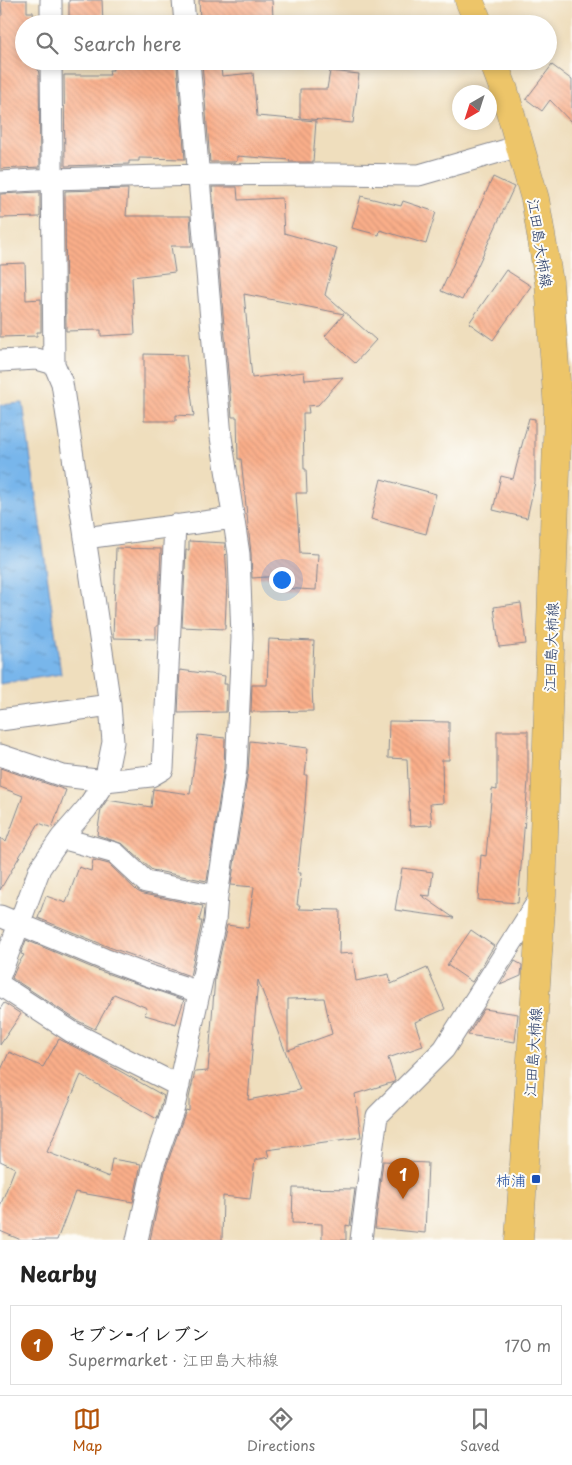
<!DOCTYPE html>
<html lang="en">
<head>
<meta charset="utf-8">
<style>
	body { margin:0; font-family:"Playpen Sans","Klee One",sans-serif; background:#f2f2f2; color:#222 }
	.compass { position:absolute; left:452px; top:85px; width:45px; height:45px; border-radius:50%; background:#fff; box-shadow:0 2px 8px #0003; rotate:219deg }
	.you { position:absolute; left:281px; top:579px; width:18px; height:18px; margin:-12px; border:4px solid #fff; border-radius:50%; background:#1a73e8; box-shadow:0 0 0 8px #1a73e833 }
	.badge { display:grid; place-items:center; width:32px; height:32px; border-radius:50%; background:#b45309; color:#fff; font-size:16px; font-weight:700 }
	.pin { position:absolute; translate:-50% -41px; filter:drop-shadow(0 1px 2px #0008) }
	.pin::after { content:''; position:absolute; top:26px; width:18px; height:15px; background:inherit; clip-path:polygon(0 0,100% 0,50% 100%) }
	.list { margin:0; padding:0; list-style:none }
	h2 { display:flex; justify-content:space-between; align-items:center; height:65px; margin:0; padding:0 20px; font-size:21px }
	h2 small { font-size:16px; font-weight:400; color:#767676 }
	.list li { display:grid; grid-template-columns:32px 1fr auto; gap:15px; align-items:center; box-sizing:border-box; height:80px; margin:0 10px 10px; padding:0 10px; border:1px solid #e0e0e0; border-radius:0px }
	.list b { display:block; font-size:19px; white-space:nowrap }
	.list p { margin:0; font-size:16px; white-space:nowrap; color:#767676 }
	.list em { font-size:16px; font-style:normal; color:#767676 }
	.icon { flex:none; width:28px; height:28px; fill:none; stroke:currentColor; stroke-width:2; stroke-linecap:round; stroke-linejoin:round }
	.map { position:relative; flex:none; width:572px; height:1240px; overflow:hidden }
	.search { position:absolute; background:#fff; box-shadow:0 2px 8px #0003; left:15px; right:15px; top:15px; height:55px; display:flex; align-items:center; gap:12px; box-sizing:border-box; padding:0 18px; border-radius:28px; color:#767676; font-size:19px }
	.sheet { height:155px; background:#fff }
	nav { display:flex; justify-content:space-around; align-items:center; box-sizing:border-box; height:70px; border-top:1px solid #e0e0e0; background:#fff; font-size:14px; color:#767676 }
	nav a { display:grid; justify-items:center; gap:2px }
	nav .on { color:#b45309 }
	.map>svg:first-child { display:block }
	.water { fill:url(#water-ripples); stroke:#4a72a4 }
	.building { fill:url(#building-back-hatch); fill-rule:evenodd }
	.lines { fill:none; stroke-linecap:round; stroke-linejoin:round }
	.minor-casing { stroke:#85868e; stroke-width:23 }
	.primary-casing { stroke:#85868e; stroke-width:29 }
	.minor { stroke:#fff; stroke-width:21 }
	.primary { stroke:#edc569; stroke-width:28 }
	.transit-dot { fill:#1a4fb4; stroke:#fdfcf7; stroke-width:2 }
	.labels { text-anchor:middle; dominant-baseline:central; stroke-width:4; stroke-linejoin:round; paint-order:stroke }
	.street-label { font-size:15px; fill:#1b2f5e; stroke:#fdfcf7 }
	.transit-label { font-size:15px; fill:#164399; stroke:#fdfcf7; text-anchor:end }
</style>
</head>
<body>
<div class="map">
<svg width="572" height="1240" viewBox="0 0 572 1240">
	<defs>
		<pattern id="water-ripples" width="26" height="14" patternUnits="userSpaceOnUse" patternTransform="scale(1.25)"><rect width="26" height="14" fill="#78b6eb"/><path d="M2 4q2-2 4 0t4 0M15 11q2-2 4 0t4 0" fill="none" stroke="#6294c2"/></pattern>
		<pattern id="building-back-hatch" width="6" height="6" patternUnits="userSpaceOnUse" patternTransform="scale(1.25)"><rect width="6" height="6" fill="#faae89"/><path d="M-1 5l2 2M0 0l6 6M5-1l2 2" fill="none" stroke="#d69679"/></pattern>
	</defs>
	<rect width="100%" height="100%" fill="#fdfcf7"/>
	<filter id="ink" filterUnits="userSpaceOnUse"><feTurbulence type="fractalNoise" baseFrequency=".02" numOctaves="2"/><feDisplacementMap in="SourceGraphic" scale="10" xChannelSelector="R" yChannelSelector="G"/><feConvolveMatrix kernelMatrix="1 2 1 2 8 2 1 2 1" color-interpolation-filters="sRGB"/></filter>
	<filter id="wash" filterUnits="userSpaceOnUse"><feTurbulence type="fractalNoise" baseFrequency=".0096" numOctaves="4" result="noise"/><feDisplacementMap in="SourceGraphic" scale="20" xChannelSelector="R" yChannelSelector="G"/><feGaussianBlur stdDeviation="1.12" result="paint"/><feColorMatrix in="noise" values="0 0 0 0 0 0 0 0 0 0 0 0 0 0 0 0 0 1.4 0 .05"/><feComposite in="paint" operator="in"/></filter>
	<g filter="url(#wash)">
		<rect width="100%" height="100%" fill="#efdebd"/>
		<!-- water -->
		<path class="water" d="M23,403L61,674L0,684V405Z"/>
		<g id="blocks">
			<!-- building -->
			<path class="building" d="M1,0H27V12H33L34,24H24V61H37L39,75L40,167L0,169V15H2Z
				M69,0H102L103,24H69Z
				M199,0H272L273,17L200,20Z
				M170,62V66H177L185,159L139,158V161H129V164L65,166L64,75H110L109,70H113L112,65Z
				M220,62L222,76L253,73L257,116L316,121L313,162H289L290,160L237,156V161L235,162H210L202,63Z
				M552,65L572,80V123L550,100L542,111L526,99Z
				M330,71L359,74L353,123L300,118V89H327Z
				M493,177L514,187L462,300L441,291Z
				M212,187H237L238,200L282,198L284,233L337,248L325,295L376,340L355,363L325,336L344,314L244,294L252,378L304,372L305,380L343,377L318,405L308,406L309,413H303L304,469H306L307,493H296L300,553L318,554L316,590L280,588L281,576L252,578L251,553L241,459H238L237,417H232Z
				M128,189L126,216H190L192,246H171L175,272L132,277L135,334L101,336V330L66,331L65,191Z
				M40,192V217L0,218V194Z
				M361,196L401,206L403,201L436,212L426,244L380,230L379,235L352,228Z
				M25,263L26,300L41,299V332H37V336L0,337V264Z
				M506,270L531,286L493,340L469,323Z
				M144,354L186,355L194,416L176,415V421H144Z
				M529,418L535,419V482L527,518L493,510L501,476L513,479Z
				M381,479L436,494L426,534L371,519Z
				M189,541L225,543L227,580L225,629L182,627L186,550H189Z
				M116,548L161,549L158,626H156V639L113,638Z
				M521,603L526,644L499,647L494,607Z
				M269,639L314,641L312,684L313,711L251,712L252,685H267Z
				M180,670L225,676L224,684H227L226,712L178,713Z
				M389,721L449,722V760H442L443,803L430,804L432,825L410,826L407,759L388,758Z
				M497,731H528V782L518,903L478,900L481,855L486,856L492,789L497,790Z
				M198,735L225,738L224,768L207,881L152,870L123,844L97,835L101,809L107,800L151,807L153,789L190,794Z
				M250,741L308,748L305,775H307L305,805L298,873H301L297,905H300L299,909L340,910L339,954L352,953L356,981L389,974L391,984L427,968L445,1009L415,1022L423,1046L388,1058L395,1080L394,1082L355,1094L361,1137L267,1150L269,1157L255,1160L250,1199L223,1196L222,1240H150L166,1167L186,1110L189,1111V1098L195,1072L208,1071L215,977L227,925L248,928L254,887L231,885L248,771ZM258,980L300,1090L248,1100ZM324,998L332,1034L288,1050V999Z
				M0,768L66,790L52,828L39,823L0,890V838L6,842L23,796L0,787Z
				M93,860L109,864L137,891L143,894L203,906L199,921H202L190,976L109,947L38,918L46,896L66,903L79,867L91,871Z
				M402,868L433,872L430,896L421,895L454,918L395,910Z
				M471,930L494,946L472,982L447,965Z
				M26,940L100,971L184,1000L176,1024L145,1015L147,1008L114,994L95,1029L78,1021L12,978L18,964L24,955L21,954Z
				M515,961L522,965L521,976L500,985Z
				M4,1003L21,1014L0,1045V1009Z
				M484,1009L518,1014L515,1042L468,1035Z
				M59,1039L104,1062L164,1096L157,1119L81,1075L47,1152L109,1177L112,1159L141,1164L133,1202L75,1192L57,1240H21L0,1231V1206L15,1168L0,1161V1072L9,1052L43,1067Z
				M383,1161L428,1163L425,1233L375,1228Z
				M293,1188L355,1189L350,1226L346,1225V1240H322V1224L292,1223Z"/>
		</g>
	</g>
	<g filter="url(#ink)">
		<use href="#blocks" fill-opacity="0" stroke="#85868e" stroke-width="1"/>
		<g class="lines">
			<defs>
				<path id="minor" d="M51,0V24
					M183,0L185,24
					M51,61L54,364
					M0,182L52,179L199,175L329,174L419,175L520,146
					M0,361L37,359L54,364L62,383L110,705
					M85,538L233,518
					M0,720L110,705L113,742L105,781L87,808L61,838L40,868L0,975
					M0,755L63,776L105,781L151,776L163,769L175,525
					M61,838L115,853L146,882L217,896
					M0,916L104,959L147,975L199,992
					M0,985L72,1032L179,1086
					M137,1240L154,1164L174,1107L215,921L217,896L236,769L242,638L239,554L221,437L189,61
					M361,1240L371,1159L377,1116L444,1049L542,895"/>
				<path id="primary" d="M469,0L479,24
					M493,61L504,90L535,199L549,282L558,410L542,894L519,1240"/>
			</defs>
			<!-- minor casing -->
			<use href="#minor" class="minor-casing"/>
			<!-- primary casing -->
			<use href="#primary" class="primary-casing"/>
			<!-- minor -->
			<use href="#minor" class="minor"/>
			<!-- primary -->
			<use href="#primary" class="primary"/>
		</g>
	</g>
	<!-- markers -->
	<rect class="transit-dot" x="531" y="1174" width="10" height="10" rx="2.5"/>
	<g class="labels">
		<!-- street labels -->
		<g class="street-label">
			<text transform="translate(541 243) rotate(81)">江田島大柿線</text>
			<text transform="translate(550 647) rotate(-88)">江田島大柿線</text>
			<text transform="translate(532 1052) rotate(-86)">江田島大柿線</text>
		</g>
		<!-- transit labels -->
		<g class="transit-label">
			<text x="526" y="1179">柿浦</text>
		</g>
	</g>
</svg>
<svg class="compass" viewBox="-18 -18 36 36"><path d="M0-13l5 13h-10z" fill="#e53935"/><path d="M0 13l5-13h-10z" fill="#767676"/></svg>
<div class="you"></div>
<div class="pin badge" style="left:403px;top:1199px">1</div>
<div class="search"><svg class="icon" aria-label="search" viewBox="0 0 24 24"><circle cx="10" cy="10" r="6"/><path d="M15 15l6 6"/></svg>Search here</div>
</div>
<section class="sheet">
<h2>Nearby<small></small></h2>
<ul class="list">
<li><span class="badge">1</span><div><b>セブン-イレブン</b><p>Supermarket · 江田島大柿線</p></div><em>170 m</em></li>
</ul>
</section>
<nav>
<a class="on"><svg class="icon" aria-label="map" viewBox="0 0 24 24"><path d="M3 6l6-2 6 2 6-2v14l-6 2-6-2-6 2zM9 4v14M15 6v14"/></svg>Map</a>
<a><svg class="icon" aria-label="directions" viewBox="0 0 24 24"><path d="M12 3l9 9-9 9-9-9zM9 14v-3h6M13 9l2 2-2 2"/></svg>Directions</a>
<a><svg class="icon" aria-label="saved" viewBox="0 0 24 24"><path d="M7 4h10v16l-5-4-5 4z"/></svg>Saved</a>
</nav>
</body>
</html>
